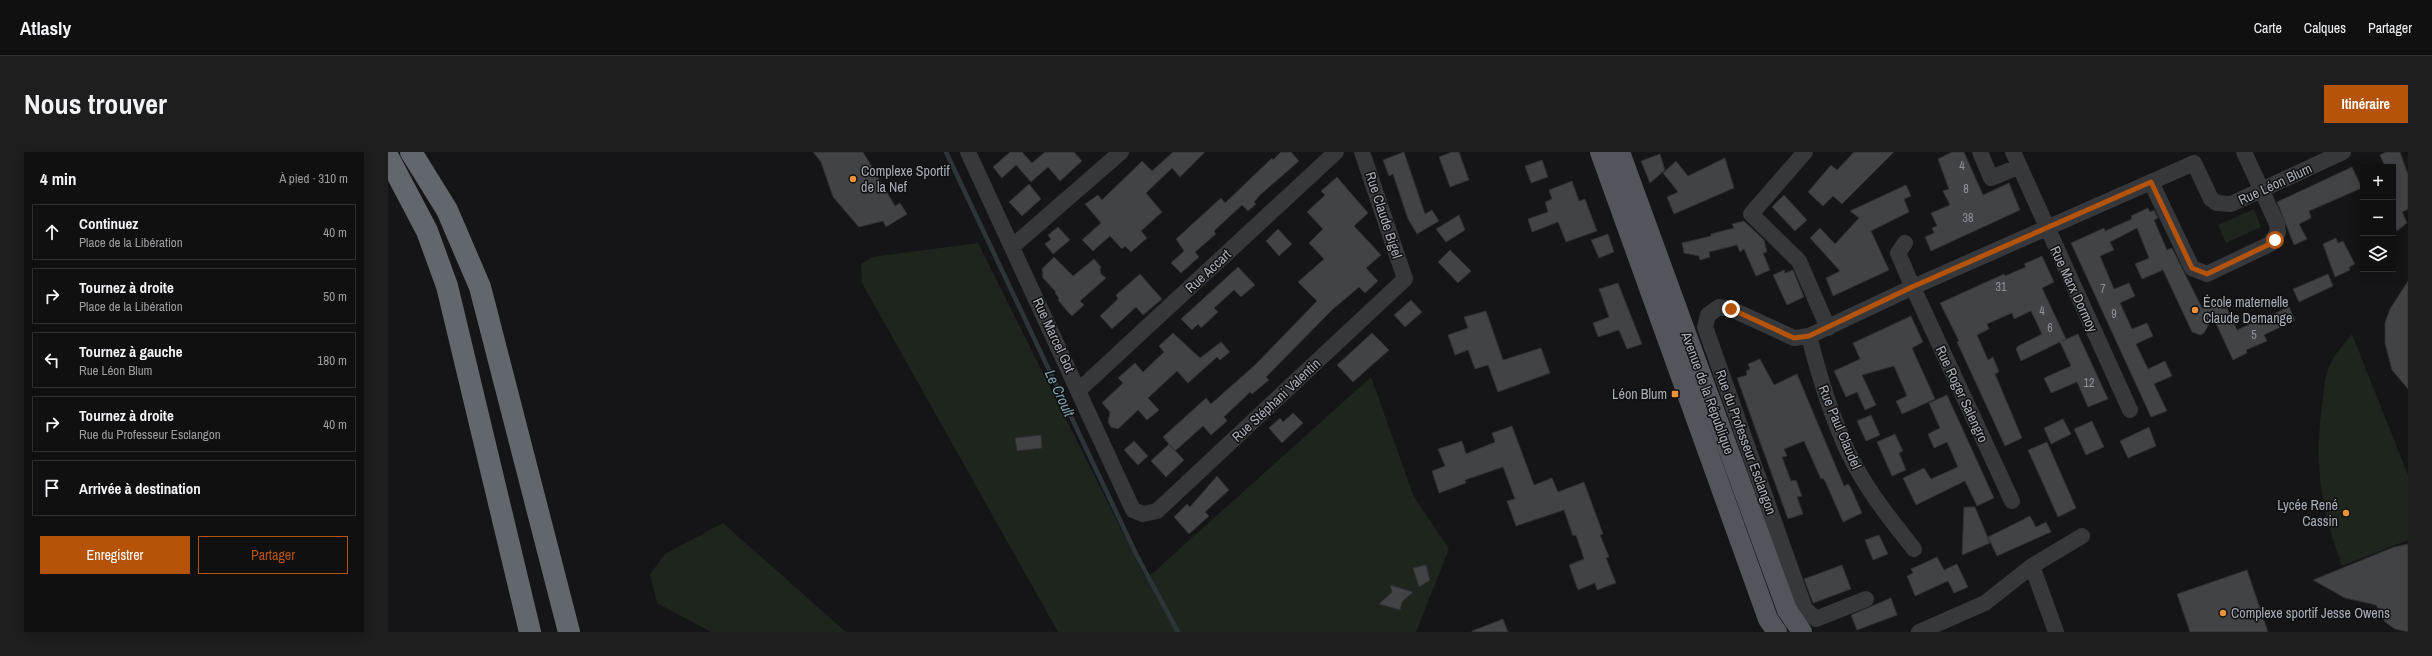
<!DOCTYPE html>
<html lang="fr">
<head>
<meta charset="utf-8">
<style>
	body { margin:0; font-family:"Archivo Narrow",sans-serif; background:#1e1e1f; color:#f1f3f6 }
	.controls { position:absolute; right:12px; top:12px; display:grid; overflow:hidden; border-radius:0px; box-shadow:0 2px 10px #0003 }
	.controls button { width:36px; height:36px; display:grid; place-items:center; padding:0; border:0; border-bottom:1px solid #303031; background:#101011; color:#f1f3f6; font:20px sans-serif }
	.stop { position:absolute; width:12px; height:12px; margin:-9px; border:3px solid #b45309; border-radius:50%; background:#fff }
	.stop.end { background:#b45309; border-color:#fff; box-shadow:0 1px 4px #0008 }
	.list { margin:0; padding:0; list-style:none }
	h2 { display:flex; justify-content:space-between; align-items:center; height:52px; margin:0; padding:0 16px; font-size:17px }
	h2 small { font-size:13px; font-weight:400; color:#9c9d9f }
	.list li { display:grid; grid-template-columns:26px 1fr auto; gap:12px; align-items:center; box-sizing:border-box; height:56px; margin:0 8px 8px; padding:0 8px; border:1px solid #303031; border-radius:0px }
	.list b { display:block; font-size:15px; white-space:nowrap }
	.list p { margin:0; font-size:13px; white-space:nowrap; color:#9c9d9f }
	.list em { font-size:13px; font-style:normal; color:#9c9d9f }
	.actions { display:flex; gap:8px; padding:12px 16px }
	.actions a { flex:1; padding:9px 0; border:1px solid #b45309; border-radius:0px; text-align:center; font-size:14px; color:#b45309 }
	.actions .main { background:#b45309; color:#fff }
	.icon { flex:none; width:22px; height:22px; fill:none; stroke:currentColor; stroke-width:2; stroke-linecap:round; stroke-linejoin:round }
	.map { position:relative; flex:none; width:2020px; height:480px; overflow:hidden; border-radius:0px }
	header { display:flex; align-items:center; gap:24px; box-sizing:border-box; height:56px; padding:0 20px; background:#101011; border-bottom:1px solid #303031 }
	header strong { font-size:19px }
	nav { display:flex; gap:22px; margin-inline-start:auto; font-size:14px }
	.intro { display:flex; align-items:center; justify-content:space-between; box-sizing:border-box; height:96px; padding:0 24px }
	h1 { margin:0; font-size:28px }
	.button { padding:10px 18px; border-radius:0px; background:#b45309; color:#fff; font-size:14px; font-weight:700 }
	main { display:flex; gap:24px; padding:0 24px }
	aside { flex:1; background:#101011; border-radius:0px; box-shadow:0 2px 10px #0003 }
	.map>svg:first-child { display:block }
	.green { fill:#1d251d }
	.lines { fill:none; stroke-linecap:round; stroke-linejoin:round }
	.stream { stroke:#2c363a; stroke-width:4.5 }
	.building { fill:#414347; stroke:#2f3033 }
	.minor { stroke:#36383c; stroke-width:16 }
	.major { stroke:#52555b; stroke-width:20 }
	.highway { stroke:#62676d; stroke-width:22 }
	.route { stroke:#b45309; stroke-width:5 }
	.poi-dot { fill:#ed9237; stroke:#101012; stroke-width:1.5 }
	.labels { text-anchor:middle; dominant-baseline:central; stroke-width:3; stroke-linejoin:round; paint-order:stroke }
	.number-label { font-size:12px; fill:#8e939b }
	.poi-label { font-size:14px; fill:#a7aeb7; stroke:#101012; text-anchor:start }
	.street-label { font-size:14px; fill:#a7aeb7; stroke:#101012 }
	.water-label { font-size:15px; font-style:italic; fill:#7fa2b1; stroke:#101012 }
</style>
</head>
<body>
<header>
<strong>Atlasly</strong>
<nav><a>Carte</a><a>Calques</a><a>Partager</a></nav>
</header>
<div class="intro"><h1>Nous trouver</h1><a class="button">Itinéraire</a></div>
<main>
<aside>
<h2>4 min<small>À pied · 310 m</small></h2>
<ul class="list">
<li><svg class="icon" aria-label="ahead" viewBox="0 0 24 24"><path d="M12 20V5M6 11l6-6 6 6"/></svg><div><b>Continuez</b><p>Place de la Libération</p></div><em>40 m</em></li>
<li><svg class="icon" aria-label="right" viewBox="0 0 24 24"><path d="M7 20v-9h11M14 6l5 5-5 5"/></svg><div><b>Tournez à droite</b><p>Place de la Libération</p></div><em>50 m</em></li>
<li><svg class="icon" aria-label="left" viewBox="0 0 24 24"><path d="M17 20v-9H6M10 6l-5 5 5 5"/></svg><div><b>Tournez à gauche</b><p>Rue Léon Blum</p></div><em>180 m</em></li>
<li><svg class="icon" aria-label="right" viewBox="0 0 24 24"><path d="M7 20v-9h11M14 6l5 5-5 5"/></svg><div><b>Tournez à droite</b><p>Rue du Professeur Esclangon</p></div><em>40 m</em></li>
<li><svg class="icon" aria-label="arrive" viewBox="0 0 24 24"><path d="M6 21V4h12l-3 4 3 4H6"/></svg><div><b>Arrivée à destination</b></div></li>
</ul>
<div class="actions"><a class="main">Enregistrer</a><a>Partager</a></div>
</aside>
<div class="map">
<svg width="2020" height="480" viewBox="0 0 2020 480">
	<rect width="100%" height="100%" fill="#151517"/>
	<!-- green -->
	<path class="green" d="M1866,57L1873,75L1838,91L1830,73Z
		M590,91L758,427L983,225L1026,345L1061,397L1028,480H670L474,131L473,112L484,105Z
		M1964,182L2020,323V388L1954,414C1933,355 1926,315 1934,253C1936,242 1936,229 1939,220C1944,205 1955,193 1964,182Z
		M335,371L458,480H323L269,451L262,422L277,402Z"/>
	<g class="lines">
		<!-- stream -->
		<path class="stream" d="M558,0L748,402L790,480"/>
	</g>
	<!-- building -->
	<path class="building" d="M425,0H475L507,54L512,51L519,62L498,75L495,69L471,75L445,45L433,10Z
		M622,0H634L644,11L657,0H686L694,9L672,29L660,15L643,30L628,13L614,26L605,15Z
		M785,0H817L792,25L784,16L758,41L774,60L753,79L759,86L743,100L737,94L734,97L722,84L705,99L694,88L713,71L697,52L710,43L714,48L754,9L764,19Z
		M893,0H903L911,9L872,43L866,50L868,52L860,59L854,53L826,79L828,82L807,100L811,105L793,121L783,111L796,99L788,87L833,46L837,51L884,6L885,8Z
		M1016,0L1037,62L1044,58L1051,69L1029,82L1020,67L1005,22L1001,24L995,8Z
		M1064,0H1071L1081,28L1062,35L1051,5Z
		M1466,0H1506L1454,52L1445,44L1435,54L1420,40L1443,13L1449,18Z
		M1564,0H1576L1595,43L1621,31L1632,58L1543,99L1537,85L1546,81L1544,76L1549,74L1543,61L1562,53L1555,39L1561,37L1550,7Z
		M1998,0H2012L2020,23V57L2014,60L2019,71L2009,79L2005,70V15H1997L1992,3Z
		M1272,2L1277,18L1262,31L1253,9Z
		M1337,6L1346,36L1286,62L1279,45L1290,40L1275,21L1288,9L1300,24Z
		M1154,8L1160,25L1143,31L1137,14Z
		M1964,15L1974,36L1921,59L1923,66L1911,72L1919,87L1906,93L1889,50Z
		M949,25L980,61L966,74L993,103L978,116L990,129L977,141L971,135L944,158L878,225L881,228L864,242L862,240L836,265L839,269L823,283L815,274L787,299L775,285L818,246L823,252L841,236L867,213L929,149L910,130L936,107L921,91L935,77L919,60L937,43L933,39Z
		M1184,29L1191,49L1197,47L1209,79L1178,90L1170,70L1144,80L1140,67L1160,60L1157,50L1164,47L1161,38Z
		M641,32L653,47L634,64L621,50Z
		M1518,33L1523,44L1516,47L1521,60L1483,79L1501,118L1445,144L1438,126L1452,119L1422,86L1432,76L1447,92L1471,66L1462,59Z
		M1396,43L1419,68L1407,79L1384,55Z
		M1760,56L1762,60L1766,58L1770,66L1766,68L1779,98L1784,96L1814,156L1837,146L1835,148L1849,178L1901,155L1907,168L1876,183L1879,189L1858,198L1859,201L1845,208L1825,165L1816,181L1812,183L1804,180L1775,118L1754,127L1747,112L1761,106L1749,76L1722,90L1726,98L1712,104L1726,137L1741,131L1747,144L1732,151L1744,177L1759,171L1765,184L1748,192L1760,217L1777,209L1784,224L1766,232L1779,259L1763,265L1683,91L1716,76L1717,79L1744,67L1743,64Z
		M1071,63L1077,78L1058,90L1048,77Z
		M1356,69L1376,88L1379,100L1375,101L1382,118L1368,124L1356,97L1352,100L1349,93L1321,100L1322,105L1312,108L1311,104L1296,101L1294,91L1323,84V82L1346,76L1344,72Z
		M670,75L682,88L665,102L657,92L663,87L660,83Z
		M890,77L904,92L891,104L878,89Z
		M1220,82L1226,100L1211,106L1203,88Z
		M1948,86L1950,91L1955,89L1967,112L1961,115L1962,118L1947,125L1935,92Z
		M1062,98L1083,119L1070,131L1050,110Z
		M1654,104L1666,130L1654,136L1678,187L1674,189L1690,182L1720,247L1700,255L1689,230L1663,241L1656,226L1683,214L1672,190L1633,209L1628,197L1630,194L1654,182L1643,159L1626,167L1624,161L1599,172L1601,177L1589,183L1600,208L1605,205L1611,220L1607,222L1634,286L1617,294L1569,190L1571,189L1552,151L1616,122L1617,124L1638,115L1636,112Z
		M666,105L685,124L706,107L713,115L712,117L713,122L718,126L692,149L696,153L684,164L679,159L670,148L671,146L667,141L668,140L655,126L654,117Z
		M850,115L867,133L853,145L846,138L826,156L830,160L813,176L810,172L804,178L793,167Z
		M1396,118L1397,121L1405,118L1416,145L1399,153L1385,123Z
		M752,122L774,147L755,163L748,155L724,177L712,164L730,147L728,143Z
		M1940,122L1945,134L1911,150L1905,137Z
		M2020,129V237L2004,218L1997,191V171L2002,157Z
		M1230,131L1254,192L1239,197L1231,178L1210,185L1205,171L1221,165L1211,137Z
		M1023,148L1034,160L1017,175L1006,163Z
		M1098,159L1115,208L1153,196L1162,221L1110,240L1100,213L1087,217L1080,198L1067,203L1060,183L1080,176L1076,165Z
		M1523,164L1535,190L1524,196L1547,247L1514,262L1508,249L1519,244L1506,214L1474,223L1488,253L1477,258L1469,240L1458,245L1446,219L1472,207L1465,191Z
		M785,181L812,206L833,190L842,200L832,208L829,205L800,231L789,219L760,246L771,258L759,268L750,258L730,277L723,275L720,270L722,260L714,251L735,231L730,226L747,211L755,220L776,200L771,194Z
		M984,181L1001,198L965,230L949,213Z
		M1372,207L1386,233L1409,222L1456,334L1460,332L1463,336L1474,361L1455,370L1438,331L1435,326L1433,327L1416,289L1396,297L1399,304L1394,305L1403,329L1408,328L1414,344L1409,345L1415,362L1400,367L1349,226L1359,223L1358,219L1362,217L1360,212Z
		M1559,243L1606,346L1589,354L1577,329L1528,353L1515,326L1536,316L1543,327L1570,315L1559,290L1546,296L1540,282L1552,276L1541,251Z
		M905,261L915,271L894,291L881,276L892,266L895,270Z
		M1483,263L1492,283L1478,289L1469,269Z
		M1675,267L1683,282L1663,292L1656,276Z
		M1704,269L1716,295L1698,303L1686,277Z
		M1124,274L1146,333L1164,326L1170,340L1196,330L1215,382L1212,383L1221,405L1218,406L1228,431L1209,438L1207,431L1190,438L1181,413L1196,407L1188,383L1185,384L1176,358L1128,374L1119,349L1127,347L1115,315L1077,328L1078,331L1051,341L1044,319L1057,314L1050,297L1074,289L1078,302L1107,290L1104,281Z
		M1761,275L1768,294L1740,306L1732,289Z
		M1507,282L1515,299L1511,301L1518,318L1504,324L1489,290Z
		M653,283L654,296L629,299L627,286Z
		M746,289L760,304L750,313L736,298Z
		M1659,290L1688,356L1670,365L1640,298Z
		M781,292L796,308L778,325L763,309Z
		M829,324L841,338L817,360L821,364L801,382L786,365L799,352L802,355Z
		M1576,355H1587L1602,391L1574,403Z
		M1642,364L1648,375L1658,370L1663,380L1609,404L1600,385Z
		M1491,383L1500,402L1485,408L1477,388Z
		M2020,392V480L2007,477L1997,470L1988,453L1957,446L1925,428L2006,395Z
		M1549,405L1556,418L1569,412L1580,435L1566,441L1560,429L1527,444L1519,424L1525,421L1523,417Z
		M1038,413L1042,428L1031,435L1025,416Z
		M1454,413L1463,437L1425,451L1416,427Z
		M1859,418L1880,480H1802L1789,442Z
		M1002,433L1025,440L1014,450L1012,458L991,452L1004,440Z
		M1503,446L1509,463L1469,478L1463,463Z
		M1115,467L1120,480H1084V479Z"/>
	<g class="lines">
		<!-- minor -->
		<path class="minor" d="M580,0L745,358L755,362L769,359L1017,127L974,0
			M1417,0L1363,62L1411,109L1440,176
			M1592,0L1603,26L1630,15
			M1625,0L1742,258
			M1763,30L1804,116L1819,122L1882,92L1890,80L1889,72L1856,0
			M1517,91L1510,101L1522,129L1624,349
			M625,94L733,0
			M1421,184C1431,224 1443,263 1460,300C1477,336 1502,367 1526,397
			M691,238L948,0
			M1644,414L1668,480
			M1478,447L1428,467L1417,457L1317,175L1320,163L1331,155L1343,157L1406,186L1421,184L1525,135L1806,11L1823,47L1829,51L1843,52L1955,0
			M1531,480L1597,451L1644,414L1694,384"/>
		<!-- major -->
		<path class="major" d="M1212,0L1380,467L1389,480
			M1232,0L1399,458L1414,480"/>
		<!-- highway -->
		<path class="highway" d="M23,0L59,58L92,135L181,480
			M0,5L39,79L59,134L142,480"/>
	</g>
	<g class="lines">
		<!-- route -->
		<path class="route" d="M1343,157L1406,186L1421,184L1524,135L1763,30L1804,116L1819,122L1882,92L1887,88"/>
	</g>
	<!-- markers -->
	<g class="poi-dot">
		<circle cx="465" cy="27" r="4"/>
		<circle cx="1807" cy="158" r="4"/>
		<rect x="1283" y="238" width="8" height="8" rx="2"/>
		<circle cx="1958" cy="361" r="4"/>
		<circle cx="1835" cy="461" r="4"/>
	</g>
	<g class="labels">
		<!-- number labels -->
		<g class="number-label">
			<text x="1574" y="14">4</text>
			<text x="1578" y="37">8</text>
			<text x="1580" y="66">38</text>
			<text x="1613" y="135">31</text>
			<text x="1715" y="137">7</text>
			<text x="1654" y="159">4</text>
			<text x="1726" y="162">9</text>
			<text x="1662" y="176">6</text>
			<text x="1866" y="183">5</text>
			<text x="1701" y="231">12</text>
		</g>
		<!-- poi labels -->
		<g class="poi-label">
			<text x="473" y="19">Complexe Sportif<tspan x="473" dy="16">de la Nef</tspan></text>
			<text x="1815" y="150">École maternelle<tspan x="1815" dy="16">Claude Demange</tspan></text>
			<text x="1279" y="242" text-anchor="end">Léon Blum</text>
			<text x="1950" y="353" text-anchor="end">Lycée René<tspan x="1950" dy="16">Cassin</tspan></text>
			<text x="1843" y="461">Complexe sportif Jesse Owens</text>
		</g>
		<!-- street labels -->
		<g class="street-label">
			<text transform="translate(1887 32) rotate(-25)">Rue Léon Blum</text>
			<text transform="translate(996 63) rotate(72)">Rue Claude Bigel</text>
			<text transform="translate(820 119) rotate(-43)">Rue Accart</text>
			<text transform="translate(1686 137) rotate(65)">Rue Marx Dormoy</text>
			<text transform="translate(666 183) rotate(65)">Rue Marcel Got</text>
			<text transform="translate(1320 241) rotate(70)">Avenue de la République</text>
			<text transform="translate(1574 242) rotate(65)">Rue Roger Salengro</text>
			<text transform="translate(888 248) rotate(-43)">Rue Stéphani Valentin</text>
			<text transform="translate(1452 275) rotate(67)">Rue Paul Claudel</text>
			<text transform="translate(1358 290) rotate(70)">Rue du Professeur Esclangon</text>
		</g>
		<!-- water labels -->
		<g class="water-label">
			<text transform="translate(672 241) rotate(65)">Le Croult</text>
		</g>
	</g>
</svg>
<div class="controls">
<button>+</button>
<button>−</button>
<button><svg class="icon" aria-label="layers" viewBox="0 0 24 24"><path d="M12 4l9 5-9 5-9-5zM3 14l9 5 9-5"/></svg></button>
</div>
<div class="stop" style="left:1887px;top:88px"></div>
<div class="stop end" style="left:1343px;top:157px"></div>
</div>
</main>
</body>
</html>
